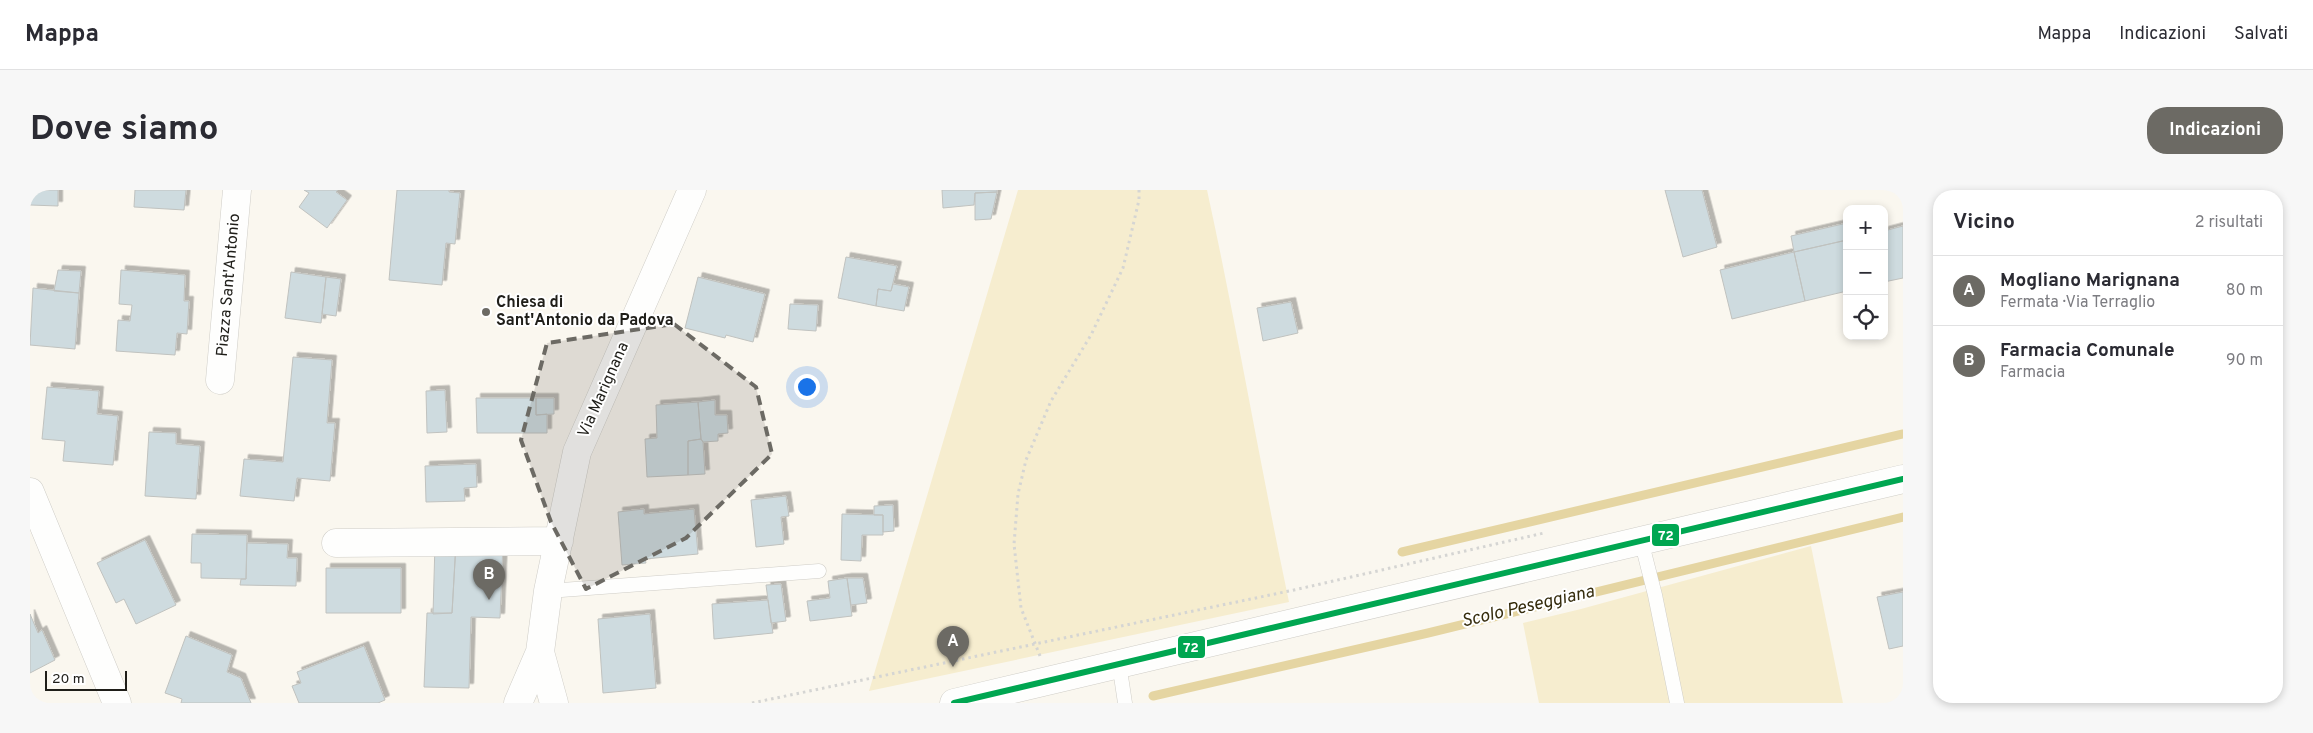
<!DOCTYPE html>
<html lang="it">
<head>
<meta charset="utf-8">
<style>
	body { margin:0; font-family:Overpass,sans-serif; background:#f7f7f7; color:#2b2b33 }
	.controls { position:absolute; right:15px; top:15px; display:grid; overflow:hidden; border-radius:10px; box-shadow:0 2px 8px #0003 }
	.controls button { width:45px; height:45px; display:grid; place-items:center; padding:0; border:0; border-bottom:1px solid #e1e1e2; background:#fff; color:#2b2b33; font:25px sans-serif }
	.scale { position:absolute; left:15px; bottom:12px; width:82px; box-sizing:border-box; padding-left:5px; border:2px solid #1f1e19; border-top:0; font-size:14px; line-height:18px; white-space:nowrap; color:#1f1e19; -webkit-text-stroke:4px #fff; paint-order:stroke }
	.you { position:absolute; left:776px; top:196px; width:18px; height:18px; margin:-12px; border:4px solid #fff; border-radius:50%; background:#1a73e8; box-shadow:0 0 0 8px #1a73e833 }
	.badge { display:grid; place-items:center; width:32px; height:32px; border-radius:50%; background:#6c6a64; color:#fff; font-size:16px; font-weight:700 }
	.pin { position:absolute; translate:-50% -41px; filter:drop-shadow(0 1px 2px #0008) }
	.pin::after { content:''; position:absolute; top:26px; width:18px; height:15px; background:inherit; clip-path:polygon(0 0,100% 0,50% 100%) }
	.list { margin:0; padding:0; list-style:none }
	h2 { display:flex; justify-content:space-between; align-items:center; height:65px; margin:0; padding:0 20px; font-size:21px }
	h2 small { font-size:16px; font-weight:400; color:#7c7c81 }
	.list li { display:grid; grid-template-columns:32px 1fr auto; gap:15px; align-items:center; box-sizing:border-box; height:70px; padding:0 20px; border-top:1px solid #e1e1e2 }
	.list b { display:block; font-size:19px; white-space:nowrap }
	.list p { margin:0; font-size:16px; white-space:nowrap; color:#7c7c81 }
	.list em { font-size:16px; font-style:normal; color:#7c7c81 }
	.icon { flex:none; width:28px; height:28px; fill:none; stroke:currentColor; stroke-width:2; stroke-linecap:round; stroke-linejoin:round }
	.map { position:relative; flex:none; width:1873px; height:513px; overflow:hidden; border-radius:20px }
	header { display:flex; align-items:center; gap:30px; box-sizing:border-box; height:70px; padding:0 25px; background:#fff; border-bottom:1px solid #e1e1e2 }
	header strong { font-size:24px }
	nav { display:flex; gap:28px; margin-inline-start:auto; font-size:18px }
	.intro { display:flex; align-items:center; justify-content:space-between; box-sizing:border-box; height:120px; padding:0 30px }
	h1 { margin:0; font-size:35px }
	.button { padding:12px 22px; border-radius:20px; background:#6c6a64; color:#fff; font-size:18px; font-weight:700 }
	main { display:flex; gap:30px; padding:0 30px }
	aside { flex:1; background:#fff; border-radius:20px; box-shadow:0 2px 8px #0003 }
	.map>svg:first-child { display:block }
	.green { fill:#f6edcf }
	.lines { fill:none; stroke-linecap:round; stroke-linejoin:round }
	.stream { stroke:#e5d5a2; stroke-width:9 }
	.building { fill:#cedbdf; stroke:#c0c2bf; filter:url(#shadow) }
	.service-casing { stroke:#cfcdc7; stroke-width:15 }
	.minor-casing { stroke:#cfcdc7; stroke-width:29 }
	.primary-casing { stroke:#cfcdc7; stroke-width:29 }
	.path { stroke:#d5d5d3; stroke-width:3; stroke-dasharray:2.5 4; stroke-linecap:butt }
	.service { stroke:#fefefd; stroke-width:14 }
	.minor { stroke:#fefefd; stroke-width:28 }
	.primary { stroke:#fefefd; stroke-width:28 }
	.bus-1-casing { stroke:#fff; stroke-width:10 }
	.bus-1 { stroke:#00a651; stroke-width:6 }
	.marked { fill:#6c6a64; fill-opacity:0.2; stroke:#6c6a64; stroke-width:4; stroke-dasharray:10 6; stroke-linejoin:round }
	.poi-dot { fill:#6c6a64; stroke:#fff; stroke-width:2 }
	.labels { text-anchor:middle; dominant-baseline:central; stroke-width:4; stroke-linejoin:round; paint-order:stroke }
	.street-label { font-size:16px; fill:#1f1e19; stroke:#fff }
	.poi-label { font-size:16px; font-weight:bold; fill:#1f1e19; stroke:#fff; text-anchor:start }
	.water-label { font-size:18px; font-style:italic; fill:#362d0e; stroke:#fff }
	.line-badge { stroke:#fff; stroke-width:2 }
	.badge-label { font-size:14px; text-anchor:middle; font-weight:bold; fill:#fff }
</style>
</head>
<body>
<header>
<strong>Mappa</strong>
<nav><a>Mappa</a><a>Indicazioni</a><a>Salvati</a></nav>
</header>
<div class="intro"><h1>Dove siamo</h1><a class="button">Indicazioni</a></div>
<main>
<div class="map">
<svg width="1873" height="513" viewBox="0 0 1873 513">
	<defs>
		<filter id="shadow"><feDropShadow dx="4.5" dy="-4.5" stdDeviation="0" flood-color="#0004"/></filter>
	</defs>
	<rect width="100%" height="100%" fill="#faf7ef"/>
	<!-- green -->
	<path class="green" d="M988,0H1177C1207,137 1230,275 1259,412L839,501Z
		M1781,356L1813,513H1509L1493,433L1551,419Z"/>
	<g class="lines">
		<!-- stream -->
		<path class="stream" d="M1372,362L1873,244
			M1123,506L1398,443L1873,327"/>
	</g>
	<!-- building -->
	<path class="building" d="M0,0H28V16L0,15Z
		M105,0H156L154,20L104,17Z
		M274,0H308L306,2L317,10L297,38L269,17L279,3Z
		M367,0H419V2L430,3L425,54L416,53L412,95L359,90Z
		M912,0H967V2L945,3L944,15L913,18Z
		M1635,0H1672L1687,57L1653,67Z
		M967,2L961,29L945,30V3Z
		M1817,33V50L1764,62L1761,46Z
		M1873,36V88L1854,92V41Z
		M1817,50V101L1775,111L1764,62Z
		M1764,62L1775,111L1702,129L1690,80Z
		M816,67L867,76L861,101L848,99L846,116L808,108Z
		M28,80L51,81L49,103L24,101Z
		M91,80L155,85L154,111H159L157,144L147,143L145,165L86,161L88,130L100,131L102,115L89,114Z
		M261,82L296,87L291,133L255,128Z
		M296,87L311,89L306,126L292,124Z
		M668,87L735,104L723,152L696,145L695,148L655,138Z
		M863,94L879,97L874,121L846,116L848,99L861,101Z
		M3,98L49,103L45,159L0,155Z
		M1261,112L1268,143L1233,151L1227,118Z
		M760,114L788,115L786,141L758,139Z
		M263,167L302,170L297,233H305L300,291L267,288L264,311L210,306L214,269L253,272Z
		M17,197L69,201L67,224L88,226L83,275L33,271L35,251L12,249Z
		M415,200L417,242L397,243L396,201Z
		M446,208H506V225L517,224V243H447Z
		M506,208H524V224L506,225Z
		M685,210V225H697L698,243L688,244V251L673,252L671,249L668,212Z
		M668,212L671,249L658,251V285L617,287L615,249L627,248L626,215Z
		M119,242L146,243V254L170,256L166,309L115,306Z
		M671,249L673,252L675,284L658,285V251Z
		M446,274L447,297L434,298L435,311L396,312L395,276Z
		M756,306L759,326L751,327L754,354L726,357L721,310Z
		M863,315L864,341L853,342V325H844V316Z
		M614,319V324L664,319L668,364L615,369L616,373L592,375L588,322Z
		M812,324L853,325V345H832L831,371L811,370Z
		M162,344L217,345L216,389L171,388V373H161Z
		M115,350L146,415L106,434L94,409L86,413L67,373Z
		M217,353L258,354L257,368H267L266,396L210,395L211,389H216Z
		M405,353H426L422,423L403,424Z
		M426,353L473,354L470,428L441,427L439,498L394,497L397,423H422Z
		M296,378H371V423H296Z
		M817,388H833L837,413L821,415Z
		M817,388L822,426L780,431L777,411L800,408L798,391Z
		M751,394L756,431L741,433L736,395Z
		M1873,402V456L1859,459L1847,407Z
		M738,410L743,443L684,449L682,414Z
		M0,424L8,443L12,440L25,470L0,483Z
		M620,424L626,498L573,503L568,429Z
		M156,446L202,465L197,482L211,488L221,513H151L152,509L135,503Z
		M334,456L355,510L348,513H269L262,496L271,493L267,482Z"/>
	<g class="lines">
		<defs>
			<path id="service" d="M1611,350L1625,405L1647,513
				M518,401L789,381
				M1089,473L1095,513"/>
			<path id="minor" d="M190,190L207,0
				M0,302L87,513
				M306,353L529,351
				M510,462L524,513
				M488,513L510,462L518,401L547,262L662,0"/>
			<path id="primary" d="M924,513L1873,289"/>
		</defs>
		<!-- service casing -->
		<use href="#service" class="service-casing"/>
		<!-- minor casing -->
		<use href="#minor" class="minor-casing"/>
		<!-- primary casing -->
		<use href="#primary" class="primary-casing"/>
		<!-- path -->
		<path class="path" d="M1010,466L991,418L984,354L988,304L996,270L1021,211L1061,145L1093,78L1109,10V0
			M722,513L1264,400L1514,343"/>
		<!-- service -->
		<use href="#service" class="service"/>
		<!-- minor -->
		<use href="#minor" class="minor"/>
		<!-- primary -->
		<use href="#primary" class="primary"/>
		<defs>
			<path id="bus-1" d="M924,513L1873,289"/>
		</defs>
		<!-- bus-1 casing -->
		<use href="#bus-1" class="bus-1-casing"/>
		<!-- bus-1 -->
		<use href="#bus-1" class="bus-1"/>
	</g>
	<!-- marked area -->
	<path class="marked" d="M644,134L726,197L742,264L656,348L556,399L521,332L491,250L517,153Z"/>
	<!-- markers -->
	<circle class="poi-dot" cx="456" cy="122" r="5"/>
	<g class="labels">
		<!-- street labels -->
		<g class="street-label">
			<text transform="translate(199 95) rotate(-85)">Piazza Sant'Antonio</text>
			<text transform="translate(574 200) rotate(-66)">Via Marignana</text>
		</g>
		<!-- poi labels -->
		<g class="poi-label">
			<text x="466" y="113">Chiesa di<tspan x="466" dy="18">Sant'Antonio da Padova</tspan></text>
		</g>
		<!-- water labels -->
		<g class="water-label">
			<text transform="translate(1498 417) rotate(-13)">Scolo Peseggiana</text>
		</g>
	</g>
	<g class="line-badge">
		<rect x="1621" y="333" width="29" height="24" rx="5" fill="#00a651"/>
		<rect x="1147" y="445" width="29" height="24" rx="5" fill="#00a651"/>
	</g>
	<g class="badge-label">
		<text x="1636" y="350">72</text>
		<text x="1161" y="462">72</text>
	</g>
</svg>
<div class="controls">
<button>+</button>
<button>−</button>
<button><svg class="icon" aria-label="locate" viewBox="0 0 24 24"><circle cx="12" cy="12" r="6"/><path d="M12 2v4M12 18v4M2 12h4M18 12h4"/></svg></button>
</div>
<div class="scale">20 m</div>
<div class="you"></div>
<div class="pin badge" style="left:923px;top:477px">A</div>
<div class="pin badge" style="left:459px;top:410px">B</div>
</div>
<aside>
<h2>Vicino<small>2 risultati</small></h2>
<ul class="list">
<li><span class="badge">A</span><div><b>Mogliano Marignana</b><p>Fermata · Via Terraglio</p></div><em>80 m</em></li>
<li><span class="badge">B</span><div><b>Farmacia Comunale</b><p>Farmacia</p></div><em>90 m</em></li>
</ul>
</aside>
</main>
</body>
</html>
